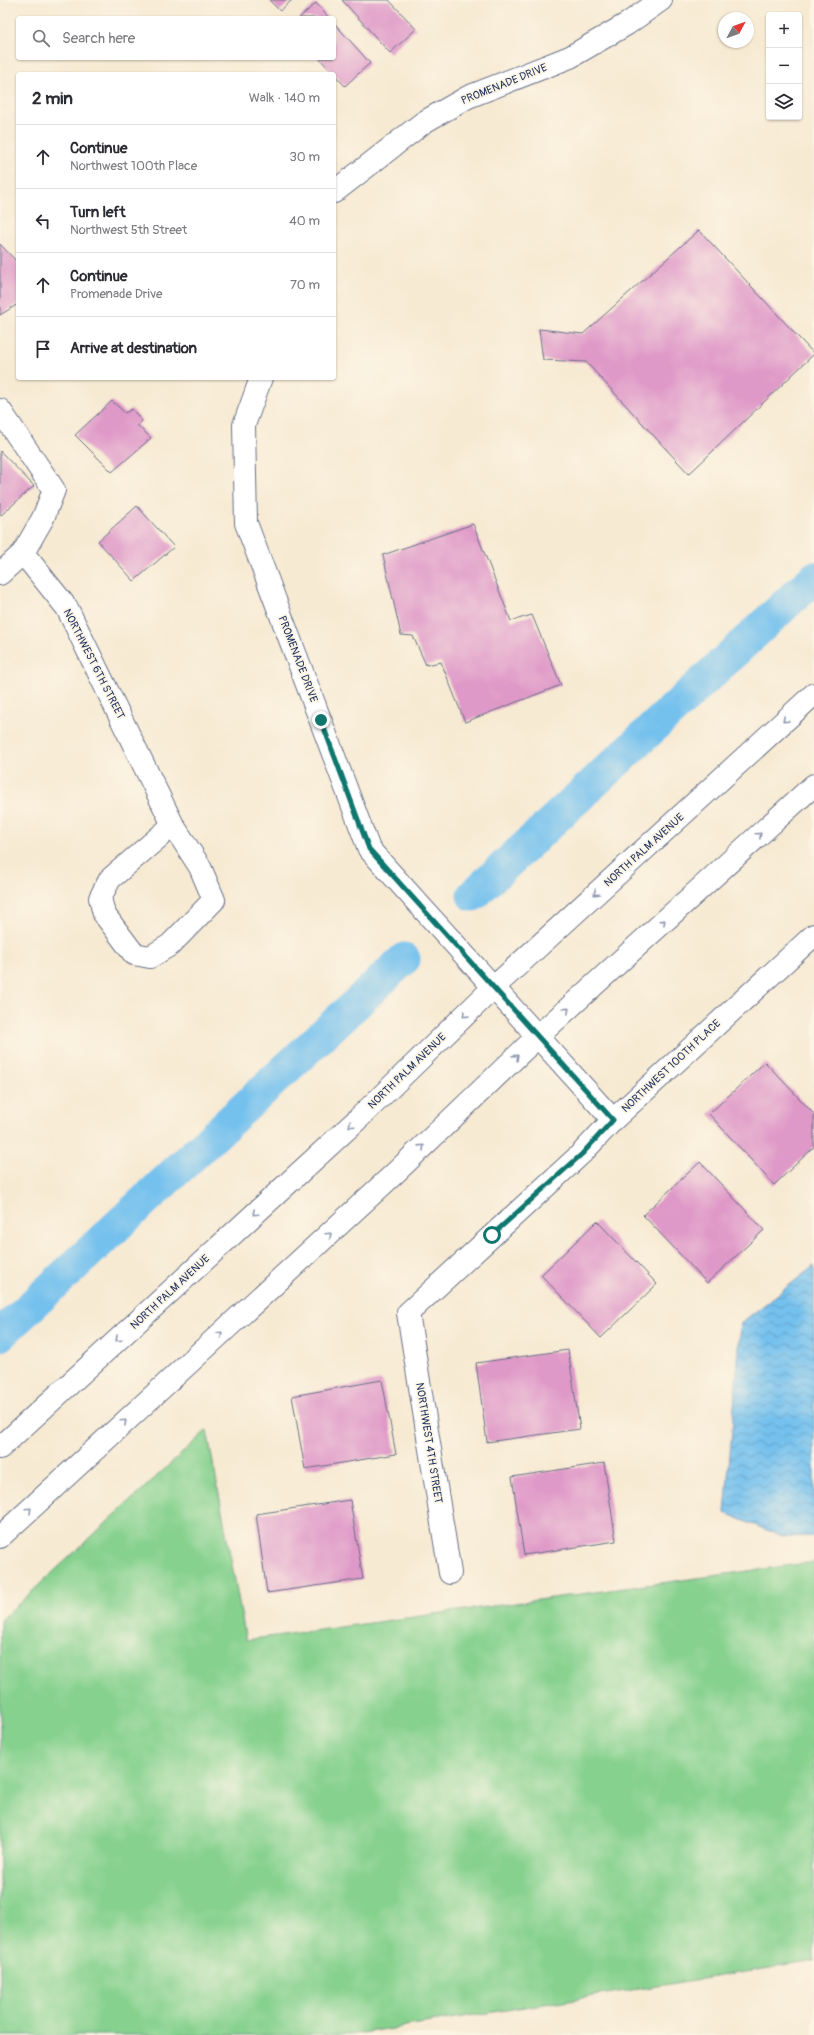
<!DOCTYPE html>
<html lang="en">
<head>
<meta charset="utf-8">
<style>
	body { margin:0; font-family:Pangolin,sans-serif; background:#f7f7f7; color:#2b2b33 }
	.controls { position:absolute; right:12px; top:12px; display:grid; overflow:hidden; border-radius:4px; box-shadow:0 1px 3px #0004 }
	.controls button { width:36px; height:36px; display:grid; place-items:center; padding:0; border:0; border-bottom:1px solid #e1e1e2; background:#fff; color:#2b2b33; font:20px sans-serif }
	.compass { position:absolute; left:718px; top:12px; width:36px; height:36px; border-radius:50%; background:#fff; box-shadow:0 1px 3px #0004; rotate:49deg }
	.stop { position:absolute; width:12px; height:12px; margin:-9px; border:3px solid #0f766e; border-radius:50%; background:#fff }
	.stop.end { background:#0f766e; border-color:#fff; box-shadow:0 1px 4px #0008 }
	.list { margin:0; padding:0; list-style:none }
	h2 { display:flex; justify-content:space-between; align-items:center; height:52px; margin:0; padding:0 16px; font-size:17px }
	h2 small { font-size:13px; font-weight:400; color:#7c7c81 }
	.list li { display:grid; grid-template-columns:26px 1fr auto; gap:12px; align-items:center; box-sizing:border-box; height:64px; padding:0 16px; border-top:1px solid #e1e1e2 }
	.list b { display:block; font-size:15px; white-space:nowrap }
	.list p { margin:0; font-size:13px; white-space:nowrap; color:#7c7c81 }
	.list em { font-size:13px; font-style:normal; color:#7c7c81 }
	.icon { flex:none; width:22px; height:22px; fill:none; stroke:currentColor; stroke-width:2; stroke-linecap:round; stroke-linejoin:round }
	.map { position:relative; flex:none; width:814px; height:2035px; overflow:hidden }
	.search { position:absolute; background:#fff; box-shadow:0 1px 3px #0004; left:16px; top:16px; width:320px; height:44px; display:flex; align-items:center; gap:10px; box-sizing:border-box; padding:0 14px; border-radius:4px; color:#7c7c81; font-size:15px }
	.panel { position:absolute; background:#fff; box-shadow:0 1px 3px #0004; left:16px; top:72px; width:320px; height:308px; border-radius:4px }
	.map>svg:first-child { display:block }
	.grass { fill:#86d18e; stroke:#508076 }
	.water { fill:url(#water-waves); stroke:#4878a6 }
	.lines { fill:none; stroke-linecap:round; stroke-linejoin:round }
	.canal { stroke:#74c1ee; stroke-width:33 }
	.building { fill:#df99c8 }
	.street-casing { stroke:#687087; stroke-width:24 }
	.secondary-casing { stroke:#687087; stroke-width:24 }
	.street { stroke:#fff; stroke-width:22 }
	.secondary { stroke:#fff; stroke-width:22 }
	.oneway { stroke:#8d97ae }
	.route { stroke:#0f766e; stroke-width:5 }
	.labels { text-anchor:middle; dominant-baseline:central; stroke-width:3.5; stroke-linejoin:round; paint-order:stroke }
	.street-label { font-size:11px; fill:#1b2f5e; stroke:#fcf5e5 }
</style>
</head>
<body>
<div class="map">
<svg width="814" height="2035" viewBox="0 0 814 2035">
	<defs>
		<pattern id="water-waves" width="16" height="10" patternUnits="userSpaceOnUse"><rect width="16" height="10" fill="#74c1ee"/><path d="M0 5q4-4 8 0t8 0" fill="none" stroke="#5e9dc4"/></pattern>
	</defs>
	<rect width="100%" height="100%" fill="#fcf5e5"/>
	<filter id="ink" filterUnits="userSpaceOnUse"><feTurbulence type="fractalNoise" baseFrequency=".025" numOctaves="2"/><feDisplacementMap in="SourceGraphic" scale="8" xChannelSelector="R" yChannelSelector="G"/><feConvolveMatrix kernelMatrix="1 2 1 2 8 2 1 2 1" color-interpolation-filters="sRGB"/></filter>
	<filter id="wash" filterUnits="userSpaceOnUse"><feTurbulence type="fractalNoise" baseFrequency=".012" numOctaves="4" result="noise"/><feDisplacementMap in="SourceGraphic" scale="16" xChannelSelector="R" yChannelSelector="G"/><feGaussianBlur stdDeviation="0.9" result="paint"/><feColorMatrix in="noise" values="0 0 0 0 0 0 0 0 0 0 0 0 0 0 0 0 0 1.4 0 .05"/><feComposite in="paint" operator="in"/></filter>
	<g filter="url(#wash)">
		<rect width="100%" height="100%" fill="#f7ead3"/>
		<!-- grass -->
		<path class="grass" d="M207,1430L246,1640L814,1562V1961L349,2035H0V1621Z"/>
		<!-- water -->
		<path class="water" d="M814,1266V1536L784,1537L725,1513L741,1323Z"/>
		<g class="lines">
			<!-- canal -->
			<path class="canal" d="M473,895L814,578
				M0,1335L404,959"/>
		</g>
		<g id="blocks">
			<!-- building -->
			<path class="building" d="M269,0H292L280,11Z
				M342,0H389L416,29L390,53Z
				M316,3L329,18H299Z
				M334,23L370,63L345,86L319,58H334Z
				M699,230L814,354L689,474L586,362L543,360L539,329L583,334Z
				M0,244L18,263V304L0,315Z
				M112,401L125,413L132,409L142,421L137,425L151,438L112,472L75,435Z
				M0,451L34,486L0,516Z
				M137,506L174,547L134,581L98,541Z
				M473,524L511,621L532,615L561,685L465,722L441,662L426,665L413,636L401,635L383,555Z
				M765,1062L814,1114V1147L774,1185L709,1114Z
				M700,1162L764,1230L707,1283L643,1215Z
				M597,1221L657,1284L601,1338L541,1275Z
				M568,1350L580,1429L487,1442L476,1363Z
				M382,1380L396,1454L305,1469L292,1396Z
				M604,1463L616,1541L524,1555L512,1477Z
				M350,1500L363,1579L267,1593L256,1514Z"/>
		</g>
	</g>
	<g filter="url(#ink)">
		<use href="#blocks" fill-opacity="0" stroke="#687087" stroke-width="1"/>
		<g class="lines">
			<defs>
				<path id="street" d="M334,192L424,122L468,97L570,57L627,24L661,0
					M261,378L244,425L246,523L369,849L613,1120
					M0,410L54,490L43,518L23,553L67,608L173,825L200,867L214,900L170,945L150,957L134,954L104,914L100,898L110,879L173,825
					M0,574L23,553
					M450,1573L408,1313L582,1153L613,1120L814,935"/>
				<path id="secondary" d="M0,1448L359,1118L493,988L814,694
					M0,1537L394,1174L538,1036L814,785"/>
			</defs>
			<!-- street casing -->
			<use href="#street" class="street-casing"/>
			<!-- secondary casing -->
			<use href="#secondary" class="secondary-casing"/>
			<!-- street -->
			<use href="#street" class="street"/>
			<!-- secondary -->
			<use href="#secondary" class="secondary"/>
		</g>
		<!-- one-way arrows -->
		<defs><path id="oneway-chevron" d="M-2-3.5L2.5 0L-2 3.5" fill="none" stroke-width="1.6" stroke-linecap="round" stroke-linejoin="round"/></defs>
		<g class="oneway">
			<use href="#oneway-chevron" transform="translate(785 720) rotate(138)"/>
			<use href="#oneway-chevron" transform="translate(759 835) rotate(-42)"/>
			<use href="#oneway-chevron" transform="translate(596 893) rotate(138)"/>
			<use href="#oneway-chevron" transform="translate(663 922) rotate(-42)"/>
			<use href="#oneway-chevron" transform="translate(567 1010) rotate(-42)"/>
			<use href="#oneway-chevron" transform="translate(465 1015) rotate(136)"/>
			<use href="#oneway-chevron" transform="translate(516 1057) rotate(-44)"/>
			<use href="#oneway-chevron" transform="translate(351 1125) rotate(137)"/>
			<use href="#oneway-chevron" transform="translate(422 1147) rotate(-44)"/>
			<use href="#oneway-chevron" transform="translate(255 1213) rotate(137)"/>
			<use href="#oneway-chevron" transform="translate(329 1235) rotate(-43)"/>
			<use href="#oneway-chevron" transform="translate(220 1334) rotate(-43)"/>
			<use href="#oneway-chevron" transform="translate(118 1339) rotate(137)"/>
			<use href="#oneway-chevron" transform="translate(124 1422) rotate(-43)"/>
			<use href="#oneway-chevron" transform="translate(29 1510) rotate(-43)"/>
		</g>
	</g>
	<g class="lines" filter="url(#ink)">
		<!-- route -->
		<path class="route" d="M321,720L369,849L613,1120L582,1154L492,1235"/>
	</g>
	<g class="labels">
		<!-- street labels -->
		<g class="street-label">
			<text transform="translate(504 84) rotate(-22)">PROMENADE DRIVE</text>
			<text transform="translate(298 659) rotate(69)">PROMENADE DRIVE</text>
			<text transform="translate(94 664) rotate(63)">NORTHWEST 6TH STREET</text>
			<text transform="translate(644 850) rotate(-42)">NORTH PALM AVENUE</text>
			<text transform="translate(671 1066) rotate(-43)">NORTHWEST 100TH PLACE</text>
			<text transform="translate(407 1071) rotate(-44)">NORTH PALM AVENUE</text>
			<text transform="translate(170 1292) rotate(-43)">NORTH PALM AVENUE</text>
			<text transform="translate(429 1443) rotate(81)">NORTHWEST 4TH STREET</text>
		</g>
	</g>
</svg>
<div class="controls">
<button>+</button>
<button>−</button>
<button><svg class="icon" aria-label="layers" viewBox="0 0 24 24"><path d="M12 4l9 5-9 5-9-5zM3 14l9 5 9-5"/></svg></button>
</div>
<svg class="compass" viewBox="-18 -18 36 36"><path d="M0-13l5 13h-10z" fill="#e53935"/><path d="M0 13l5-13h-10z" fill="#7c7c81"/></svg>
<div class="stop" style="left:492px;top:1235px"></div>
<div class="stop end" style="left:321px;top:720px"></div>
<div class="search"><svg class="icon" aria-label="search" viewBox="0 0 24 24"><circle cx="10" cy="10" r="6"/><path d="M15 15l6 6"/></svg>Search here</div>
<section class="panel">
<h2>2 min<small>Walk · 140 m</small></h2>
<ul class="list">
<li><svg class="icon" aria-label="ahead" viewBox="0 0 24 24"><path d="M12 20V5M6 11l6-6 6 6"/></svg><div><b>Continue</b><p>Northwest 100th Place</p></div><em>30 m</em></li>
<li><svg class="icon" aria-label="left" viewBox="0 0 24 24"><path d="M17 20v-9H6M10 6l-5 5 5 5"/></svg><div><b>Turn left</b><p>Northwest 5th Street</p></div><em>40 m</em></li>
<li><svg class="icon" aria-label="ahead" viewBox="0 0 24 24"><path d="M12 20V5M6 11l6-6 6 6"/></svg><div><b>Continue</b><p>Promenade Drive</p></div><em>70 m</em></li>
<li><svg class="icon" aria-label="arrive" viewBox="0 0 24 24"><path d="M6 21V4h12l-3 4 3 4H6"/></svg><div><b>Arrive at destination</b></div></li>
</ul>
</section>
</div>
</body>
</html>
